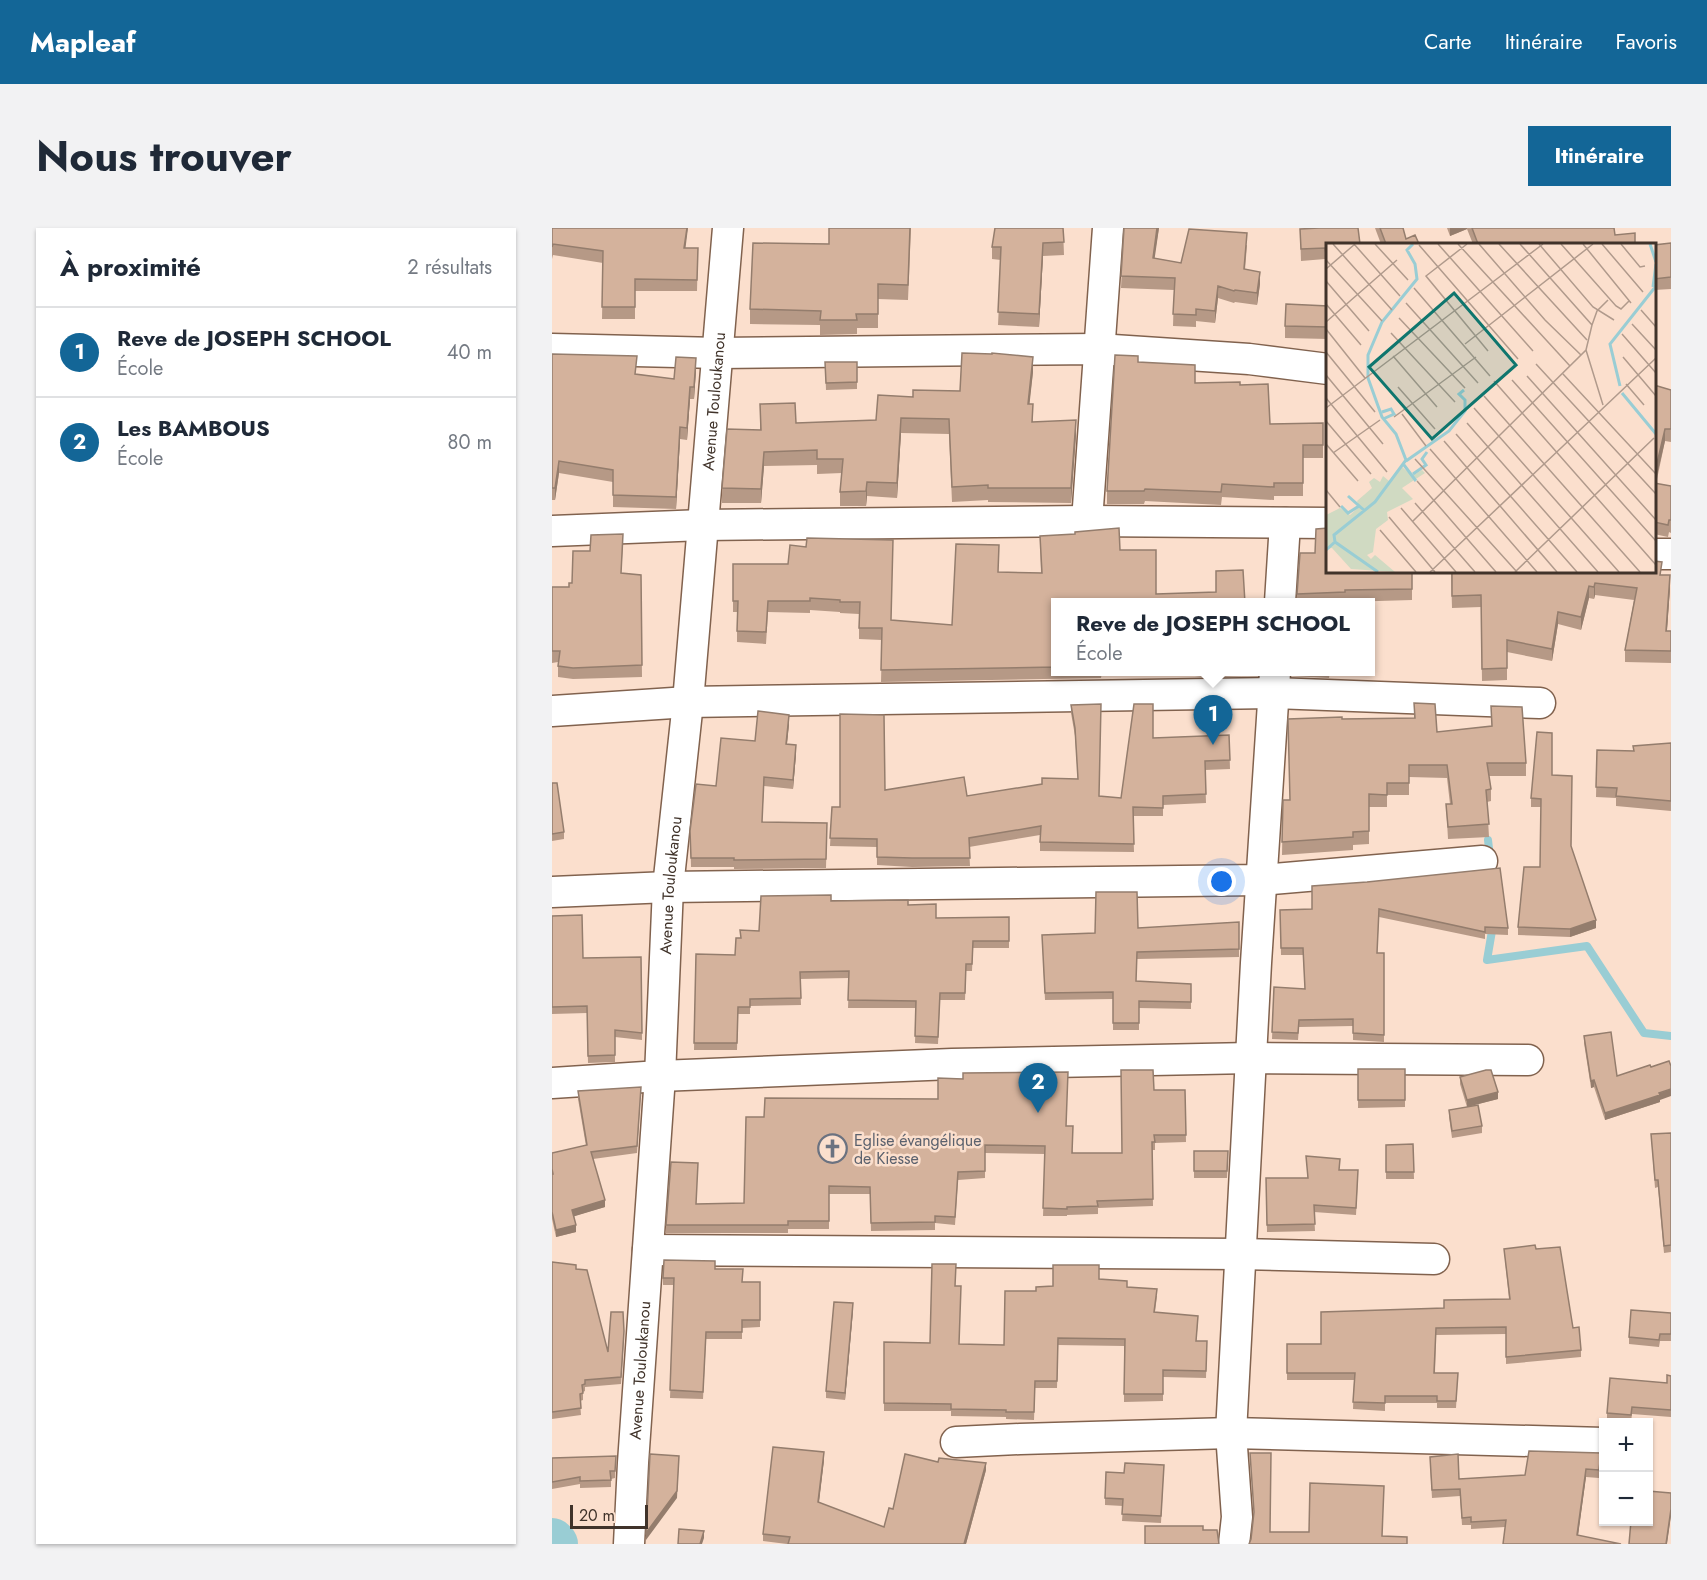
<!DOCTYPE html>
<html lang="fr">
<head>
<meta charset="utf-8">
<style>
	body { margin:0; font-family:Jost,sans-serif; background:#f2f2f3; color:#1f2937 }
	.controls { position:absolute; right:18px; bottom:18px; display:grid; overflow:hidden; border-radius:0px; box-shadow:0 2px 4px #0004 }
	.controls button { width:54px; height:54px; display:grid; place-items:center; padding:0; border:0; border-bottom:2px solid #e0e1e3; background:#fff; color:#1f2937; font:30px sans-serif }
	.scale { position:absolute; left:18px; bottom:15px; width:78px; box-sizing:border-box; padding-left:6px; border:3px solid #40332a; border-top:0; font-size:16px; line-height:21px; white-space:nowrap; color:#40332a; -webkit-text-stroke:4px #fbdfcd; paint-order:stroke }
	.you { position:absolute; left:670px; top:654px; width:21px; height:21px; margin:-15px; border:4px solid #fff; border-radius:50%; background:#1a73e8; box-shadow:0 0 0 9px #1a73e833 }
	.badge { display:grid; place-items:center; width:39px; height:39px; border-radius:50%; background:#136697; color:#fff; font-size:20px; font-weight:700 }
	.pin { position:absolute; translate:-50% -50px; filter:drop-shadow(0 2px 3px #0008) }
	.pin::after { content:''; position:absolute; top:32px; width:21px; height:18px; background:inherit; clip-path:polygon(0 0,100% 0,50% 100%) }
	.popup { position:absolute; left:499px; top:370px; width:324px; height:78px; box-sizing:border-box; display:grid; place-content:center; border-radius:0px; background:#fff; filter:drop-shadow(0 2px 4px #0005); font-size:20px; white-space:nowrap; color:#747a83 }
	.popup b { font-size:22px; color:#1f2937 }
	.popup::after { content:''; position:absolute; left:50%; top:100%; margin-left:-12px; border:12px solid transparent; border-top-color:#fff }
	.list { margin:0; padding:0; list-style:none }
	h2 { display:flex; justify-content:space-between; align-items:center; height:78px; margin:0; padding:0 24px; font-size:26px }
	h2 small { font-size:20px; font-weight:400; color:#747a83 }
	.list li { display:grid; grid-template-columns:39px 1fr auto; gap:18px; align-items:center; box-sizing:border-box; height:90px; padding:0 24px; border-top:2px solid #e0e1e3 }
	.list b { display:block; font-size:22px; white-space:nowrap }
	.list p { margin:0; font-size:20px; white-space:nowrap; color:#747a83 }
	.list em { font-size:20px; font-style:normal; color:#747a83 }
	.map { position:relative; flex:none; width:1119px; height:1316px; overflow:hidden; border-radius:0px }
	header { display:flex; align-items:center; gap:36px; box-sizing:border-box; height:84px; padding:0 30px; background:#136697; color:#fff }
	header strong { font-size:28px }
	nav { display:flex; gap:33px; margin-inline-start:auto; font-size:21px }
	.intro { display:flex; align-items:center; justify-content:space-between; box-sizing:border-box; height:144px; padding:0 36px }
	h1 { margin:0; font-size:42px }
	.button { padding:15px 27px; border-radius:0px; background:#136697; color:#fff; font-size:21px; font-weight:700 }
	main { display:flex; gap:36px; padding:0 36px }
	aside { flex:1; background:#fff; border-radius:0px; box-shadow:0 2px 4px #0004 }
	.map>svg:first-child { display:block }
	.lines { fill:none; stroke-linecap:round; stroke-linejoin:round }
	.stream { stroke:#99cdd4; stroke-width:8 }
	.river { stroke:#99cdd4; stroke-width:46 }
	.minor-casing { stroke:#81624e; stroke-width:33 }
	.minor { stroke:#fff; stroke-width:30 }
	.wall { fill:#b69986 }
	.shaded-wall { fill:#947d6d }
	.building { fill:#d4b29c; stroke:#947d6d; stroke-width:1.5 }
	.labels { text-anchor:middle; dominant-baseline:central; stroke-width:5; stroke-linejoin:round; paint-order:stroke }
	.street-label { font-size:16px; fill:#40332a; stroke:#fbdfcd }
	.worship-label { font-size:16px; fill:#5b616d; stroke:#fbdfcd; text-anchor:start }
	.inset-river { fill:none; stroke:#99cdd4; stroke-width:3 }
	.inset-road { fill:none; stroke:#b09a8c; stroke-width:1.5 }
	.view { fill:#0f766e; fill-opacity:0.15; stroke:#0f766e; stroke-width:3 }
	.inset-edge { fill:none; stroke:#40332a; stroke-width:3 }
</style>
</head>
<body>
<header>
<strong>Mapleaf</strong>
<nav><a>Carte</a><a>Itinéraire</a><a>Favoris</a></nav>
</header>
<div class="intro"><h1>Nous trouver</h1><a class="button">Itinéraire</a></div>
<main>
<aside>
<h2>À proximité<small>2 résultats</small></h2>
<ul class="list">
<li><span class="badge">1</span><div><b>Reve de JOSEPH SCHOOL</b><p>École</p></div><em>40 m</em></li>
<li><span class="badge">2</span><div><b>Les BAMBOUS</b><p>École</p></div><em>80 m</em></li>
</ul>
</aside>
<div class="map">
<svg width="1119" height="1316" viewBox="0 0 1119 1316">
	<rect width="100%" height="100%" fill="#fbdfcd"/>
	<g class="lines">
		<!-- stream -->
		<path class="stream" d="M936,612L938,629
			M941,697L935,732L1035,718L1092,805L1119,808"/>
		<!-- river -->
		<path class="river" d="M0,1313L3,1316"/>
		<defs>
			<g id="minor">
				<path d="M0,121L166,125L546,121L697,131L776,141"/>
				<path d="M535,293L556,0"/>
				<path d="M0,303L151,297L535,293L776,295"/>
				<path d="M1102,326H1119"/>
				<path d="M728,374L733,295"/>
				<path d="M0,483L136,474L722,465L988,475"/>
				<path d="M0,664L116,659L710,652L930,633"/>
				<path d="M0,855L108,848L400,836L699,830L976,832"/>
				<path d="M96,1022L688,1026L882,1031"/>
				<path d="M404,1214L468,1211L679,1205L1052,1215"/>
				<path id="s1" d="M77,1316L81,1235L108,848L116,659L136,474L176,0"/>
				<path d="M682,1316L685,1289L679,1205L704,735L723,444"/>
			</g>
		</defs>
		<!-- minor casing -->
		<use href="#minor" class="minor-casing"/>
		<!-- minor -->
		<use href="#minor" class="minor"/>
	</g>
	<!-- wall -->
	<path class="wall" d="M0,0L134,20H146L145,63H83V91H50L51,35L1,27L0,31Z
		M277,0H359L356,72L326,71V100H305V106L268,107V97L198,96V81L277,16Z
		M511,0L512,27L491,28L487,99L446,97L449,32L440,31V19Z
		M572,0H607L602,30L629,35L695,17L693,42L708,56L705,77L683,74L682,75L666,70L663,95L644,93V99L621,98L622,62L569,60Z
		M823,0H851L854,11L867,16H829Z
		M895,0H1062L1063,7L1083,16H921L915,1L898,8Z
		M748,1L776,16V50L773,31L749,33Z
		M1119,15V61L1102,62V17Z
		M776,78V111L733,110V98Z
		M0,126L84,146L122,151L144,142L142,171H138L135,212L128,211L124,281L61,279V254L7,245L3,272H0Z
		M273,134H305V161L274,162Z
		M586,134L643,155L688,157L718,196L771,195V230H751V268H722V272L670,269L669,277L593,273L592,276H555V263Z
		M481,144L477,176L481,194L524,207L519,275L436,274V272L400,274L397,206L349,205L345,270L315,268L314,278H288V264L290,245L265,246V237L212,238L209,275H170V260L208,202V176L244,195L324,192L361,169L408,163Z
		M1102,157L1119,162V214L1113,213L1104,256L1119,258V305L1117,304L1116,309L1102,306Z
		M488,308L568,322L604,366L693,375H504V444H550L549,450L329,454L330,412L307,411V386L288,385V384L258,382V385L216,384L214,416L185,414V384H181V336H236L238,317L339,392L400,397L447,344L489,345Z
		M71,317L69,345L89,347L90,449L21,451L6,449V434L0,435V359H17L38,323Z
		M776,344H860V372L793,374V375H745V366Z
		M899,344L1110,347L1118,360L1115,403H1119V435L1073,434V422L1082,372L1043,367L1042,371L1037,370L1029,402L1006,396L1000,433L955,424V452L930,453L929,379L900,380Z
		M613,444H696V448L653,449L613,445Z
		M739,444H778L777,450L740,448Z
		M862,475L885,504L940,498L939,478L974,535V548H937L939,561V573L935,574L937,609L896,611L894,576H898L895,550L857,549V567H835V579H817V616L801,617V622L730,627L731,572H738L790,491L862,490Z
		M519,477L547,568L569,570L601,510L677,507L678,541L653,542L654,575L611,577V588H581L582,624L488,623V607L417,619L418,638L360,639L325,637V619L278,618L280,579H288L333,562L415,568L526,551L523,508L519,485Z
		M237,496L235,516L244,526L241,561L212,558L210,594L275,595L274,640L182,641V639H139L138,603L164,558L203,513Z
		M1119,515V583L1064,578V570L1044,569L1045,522L1081,523Z
		M1000,547L1019,619L1044,700L1018,709L966,707V699L988,639L989,579H979V570Z
		M0,555L12,604V611L0,613Z
		M760,658L956,700V707L933,706V711L827,689L825,725H832V814L801,812V798L747,799L746,812L720,811L722,759L753,761L751,727H729L728,682L760,681Z
		M279,673L356,677L384,690L457,689V720H421L420,743H414L413,772H388L386,816L363,815L364,780H296L297,750L248,751L249,777L198,778V786H186L185,822H142L144,726L183,727L188,710L207,703Z
		M0,688L31,730L89,729L90,812L63,809V834L36,835L35,785L0,786Z
		M687,694V729L585,731L584,753L639,756V781L587,780V802H561V771L493,772L490,707L543,705L586,700Z
		M1032,808L1065,848L1099,839L1108,874L1053,892L1042,859L1039,860L1032,815Z
		M806,841H853V879L806,880Z
		M908,849L946,871L922,877L930,898V905L900,910L897,889V882L915,879L908,856Z
		M89,859L85,925L41,931L53,979L22,988L24,1004L4,1009L0,991V925L34,918L26,871V863Z
		M602,862H633L634,914L603,915V922H600L601,978L546,980V986L515,987V988H491L493,926L433,925V950L406,952L403,997L383,995V1002L319,1003L318,966H277V1001H236V1005H114V997L144,976L192,975L514,898L521,925H570Z
		M1119,905V1024L1112,1025L1106,959L1103,960L1099,906Z
		M861,916L862,951H834V917Z
		M642,923H676L675,950H642Z
		M754,928L806,949L804,987L762,984L763,1003L715,1004L714,950H756Z
		M952,1021H984L1021,1100L1029,1122V1129L954,1136V1106L884,1107L883,1145H906L904,1180H885V1175H833V1183L801,1181L802,1152H735V1116H769L892,1080L957,1071Z
		M0,1034L24,1041L56,1124L72,1110L69,1156L33,1159V1163L31,1164V1172L28,1173L29,1187L0,1191Z
		M163,1041L190,1054H208V1099L190,1100V1111H154L151,1171L118,1170L122,1057H111V1050Z
		M547,1051L605,1068L603,1084L646,1095L644,1113H655L654,1150L611,1149V1173L572,1174V1118L506,1117L505,1160H483L482,1192L454,1191V1189L399,1188V1183H332V1114L378,1115L403,1058L407,1116L452,1117L484,1063L501,1058Z
		M301,1082L293,1172L274,1170V1163Z
		M1119,1085V1113H1108L1107,1119L1077,1116V1109Z
		M1119,1148V1189L1080,1186L1079,1194L1055,1192V1185L1115,1155Z
		M64,1228L63,1250L59,1251V1259L28,1260V1256L0,1261V1230Z
		M272,1232L267,1275L332,1299L341,1281L386,1234L434,1242L414,1316H235L211,1313V1306Z
		M1049,1232L1047,1250L1034,1249L1026,1307L953,1299L919,1301V1297H910L908,1268L880,1270L878,1236L907,1251L973,1247Z
		M612,1237L609,1295L570,1293L571,1278L553,1277V1270L572,1245Z"/>
	<!-- shaded-wall -->
	<path class="shaded-wall" d="M135,0H136L132,32V20Z
		M605,0H607L601,42V30Z
		M898,0H915V1L898,8Z
		M491,15V28L487,99V86Z
		M708,44V56L705,77V65Z
		M666,58V70L663,95V83Z
		M481,129V144L476,190V176Z
		M144,130V142L142,171V159Z
		M138,159V171L135,212V200Z
		M349,190V205L345,270V255Z
		M524,192V207L519,275V260Z
		M128,199V211L124,281V269Z
		M1113,201V213L1102,260V248Z
		M212,224V238L209,275V261Z
		M7,233V245L3,272V260Z
		M315,254V268L314,278V263Z
		M1118,347V360L1114,415V403Z
		M1043,355V367L1042,371V359Z
		M1037,358V370L1029,402V389Z
		M1006,384V396L1000,433V421Z
		M237,487V496L234,525V516Z
		M244,517V526L241,561V552Z
		M1044,692V700L1018,709V701Z
		M1042,852V859L1039,860V853Z
		M1119,861V868L1108,872V874L1053,892V885Z
		M946,864V871L915,879V872Z
		M53,972V979L20,989V982Z
		M24,997V1004L4,1009V1002Z
		M301,1075V1082L293,1172V1165Z
		M272,1224V1232L266,1281V1274Z
		M127,1228L125,1270L94,1312V1305Z
		M434,1235V1242L414,1316H412Z
		M1034,1241V1249L1025,1315V1307Z
		M1119,1281V1288L1115,1316H1114Z
		M152,1303V1310L150,1316H148Z"/>
	<!-- building -->
	<path class="building" d="M0,0H135L132,20H146L145,52L83,51V79H50L51,23L1,16L0,19Z
		M277,0H358L356,57L326,56V86H304L305,92H268L269,83L198,81L201,15L277,16Z
		M443,0H511L512,14L491,15L487,86L446,84L449,19H440Z
		M572,0H605L601,30L629,35L637,1L695,5L692,41L708,44L705,65L683,62L682,63L666,58L663,83L644,81V87L621,86L623,50L569,48Z
		M767,0H806L808,16H776V38L773,20L749,21L748,1Z
		M828,0H851L854,11L863,7L867,16H834Z
		M920,0H1062L1063,7L1083,5V16H926Z
		M1119,15V49L1102,51V17Z
		M734,76L776,78V99L733,98Z
		M410,125L440,126V125L481,129L476,176H481L480,194L524,192L519,260H436V257L400,259L397,191L349,190L345,255L315,254L314,263L288,264L291,231H265V222L212,224L209,261L170,260L175,201L209,202L208,176L243,175L244,195L324,192L326,167L361,169V162L408,163Z
		M0,126L85,128L83,146L122,151L124,129L144,130L142,159H138L135,200L128,199L124,269L61,267V242L7,233L3,260H0Z
		M563,127L586,128V134L643,137V155L688,154V157L716,156L718,196L771,195V217H751V255H722V259L670,256L669,264L593,261L592,263H555Z
		M273,134H305V154L274,155Z
		M1102,157L1119,162V201H1113L1102,248Z
		M1102,255L1119,258V292H1117L1116,297L1102,294Z
		M567,300L568,322H604V366L664,364V343L691,342L693,375H504V439L329,442L330,400H307L308,374H288V372L258,370V373H216L214,404L185,403L186,373H181V336H236L238,317L254,319L255,310L341,312L339,392L400,397L404,316L447,317L446,344L490,345L488,308L523,306V304Z
		M776,300V344H860V361L793,362V364L745,366L748,325H763L764,301Z
		M71,306L69,345L89,347L90,437L21,440L6,438L8,423H0V359H17V355H20L21,323H38L39,307Z
		M1102,333L1110,334L1108,347H1118L1114,403H1119V423L1073,422L1085,360L1043,355L1042,359L1037,358L1029,389L1006,384L1000,421L955,412V440L930,441L929,367L900,368V344H1102Z
		M862,475L883,476L885,504L940,498L939,478L970,479L974,535H935L939,561L934,562L937,596L896,599L894,576H900L895,537H857V555H835V567L817,566V603L801,604V609L730,614L731,572H738L736,491L790,489V491L863,490Z
		M549,476L547,568L569,570L582,476H601V510L677,507L678,532L653,533L654,566L611,568V580L581,579L582,616L488,614L489,598L417,610L418,630H360L325,629V611L278,610L280,579H288V486L332,487L333,562L412,549L415,568L490,556V550L526,551L523,500L519,477Z
		M206,483L237,487L234,516L244,517L241,552L212,549L210,594L275,595L274,631L182,632V630H139L138,603L144,556L164,558L169,510L203,513Z
		M985,504L1000,505V547L1020,548L1019,618L1044,692L1018,701L966,699L972,639H988L989,571L979,570Z
		M1119,515V573L1064,568L1065,560L1044,559L1045,522L1082,523L1081,518Z
		M0,555H5L12,604L0,606Z
		M948,640L956,700L933,699V704L827,681L825,725H832V807L801,805V791L747,792L746,805L720,804L722,759L753,761L751,720H729L728,682L760,681V658L815,654Z
		M544,664H585L586,700L687,694V721L585,724L584,753L639,756V774L587,773V795H561V764L493,765L490,707L543,705Z
		M279,667V673L356,672V677L384,676V690L457,689V713H421L420,736H414L413,765H388L386,809L363,808L364,773L296,772L297,743L248,744L249,770L198,771V779H186L185,815H142L144,726L183,727L184,710H189L188,702L207,703L209,668Z
		M30,687L31,730L89,729L90,805L63,802V827L36,828L35,778L0,779V688Z
		M1059,804L1065,848L1098,837L1099,839L1117,833L1119,838V861L1107,865L1108,867L1053,885L1042,852L1039,853L1032,808Z
		M806,841H853V872H806Z
		M569,842H601L602,862H633L634,907H602L603,914H600L601,971L545,973L546,978L515,979V981L491,980L493,918L433,917V943L406,944L403,989L383,988V994L319,995L318,959L277,958V993H236V997H114L119,934L146,935L144,976L192,975L194,889H212L213,870L386,871V850L411,851V845L516,844L514,898H521L520,925H570Z
		M934,842H939L946,864L915,872L908,849Z
		M89,859L85,918L39,924L53,972L20,982L24,997L4,1002L0,984V946H1L0,941V925L35,917L26,863Z
		M926,877L930,898L900,903L897,882Z
		M1119,905V1017L1112,1018L1106,952H1103L1099,906Z
		M861,916L862,944H834V917Z
		M642,923H676L675,943H642Z
		M754,928L788,931L787,942H806L804,980L762,977L763,996L715,997L714,950H756Z
		M983,1017L984,1021L1008,1019L1021,1100L1027,1099L1029,1122L954,1129V1099L884,1100L882,1145H906L904,1173H885V1168H833V1175L801,1174L803,1145H735V1116H769V1084L892,1080V1072L958,1071L952,1021Z
		M112,1032L163,1033V1041H191L190,1054H208V1092H190V1104H154L151,1164L118,1162L122,1050H111Z
		M0,1034L24,1037V1041L35,1042L56,1124L59,1084H71L72,1103L69,1149L33,1152V1156L30,1157L31,1165L28,1166L29,1180L0,1184Z
		M380,1036H404L403,1058H409L407,1116L452,1117L453,1063H484V1059L501,1058V1037H547V1051L575,1053V1059L605,1061L602,1084L646,1088L644,1113H655L654,1143L611,1142V1166H572L573,1111L506,1110L505,1153H483L482,1184H454V1182L399,1181V1176L332,1175V1114L378,1115Z
		M282,1074L301,1075L293,1165L274,1163Z
		M1079,1082L1119,1085V1106H1108L1107,1112L1077,1109Z
		M1115,1147L1119,1148V1182L1080,1179L1079,1187L1055,1185L1058,1150L1115,1155Z
		M221,1219L272,1224L266,1274L332,1299L337,1280L341,1281L353,1226L386,1234L387,1230L434,1235L412,1316H236L238,1309L211,1306Z
		M977,1223L1049,1225L1047,1242L1034,1241L1025,1307L1069,1316H951L954,1292L919,1294V1289L910,1290L908,1261L880,1262L878,1229L906,1226L907,1251L973,1247Z
		M698,1225H719L718,1304H757L758,1255L832,1258L830,1308L855,1309V1316H697L699,1311L702,1284Z
		M98,1226L127,1228L125,1263L94,1305Z
		M64,1228L63,1243H58L59,1252L28,1253V1249L0,1254V1230Z
		M573,1235L612,1237L609,1288L570,1286L571,1271L553,1270L554,1244L572,1245Z
		M1096,1263L1119,1265V1281L1114,1316H1077L1079,1293H1096Z
		M593,1298H651V1302H665L667,1316H593Z
		M127,1301L152,1303L148,1316H126Z"/>
	<!-- icons -->
	<defs>
		<symbol id="church-ring" viewBox="-11 -11 22 22"><circle r="9.5" fill="#fbdfcd" stroke="#6b7280" stroke-width="1.5"/><path d="M-1.2-6h2.4v3.5h3.3v2.4h-3.3V6h-2.4V-.1h-3.3v-2.4h3.3Z" fill="#6b7280"/></symbol>
	</defs>
	<g fill-rule="evenodd">
		<use href="#church-ring" x="264" y="904" width="33" height="33"/>
	</g>
	<g class="labels">
		<!-- street labels -->
		<g class="street-label">
			<text stroke="none"><textPath href="#s1" startOffset="1146">Avenue Touloukanou</textPath></text>
			<text stroke="none"><textPath href="#s1" startOffset="660">Avenue Touloukanou</textPath></text>
			<text stroke="none"><textPath href="#s1" startOffset="174">Avenue Touloukanou</textPath></text>
		</g>
		<!-- worship labels -->
		<g class="worship-label">
			<text x="302" y="912">Eglise évangélique<tspan x="302" dy="18">de Kiesse</tspan></text>
		</g>
	</g>
	<!-- overview -->
	<g transform="translate(774 15)">
		<rect width="330" height="330" fill="#fbdfcd"/>
		<path d="M75,223L86,233L96,227L99,230L76,245L87,256L61,269L62,277L50,286L47,309L41,312L45,316L49,312L69,329L25,326L6,305L0,306V272L14,265L24,272L33,264L31,258L46,245L43,239L48,235L54,239L57,233L63,238Z" fill="#d0dac2"/>
		<path class="inset-river" d="M324,1L330,19M327,44L330,21M294,143L284,101L330,43M296,150L330,191M56,169L65,166L68,171L57,176M80,218L123,188L139,168V157L133,151L138,147M78,222L90,238M87,231L100,222L96,216L101,209M22,253L39,268M15,263L22,270L33,263M9,299L8,292L49,259L80,217L70,191L56,174L42,135V112L56,79L91,36L89,21L81,7L87,1M0,307L9,299L52,329"/>
		<path class="inset-road" d="M7,1L66,67M28,1L74,53M49,1L82,37M112,1L207,108M132,1L244,123M141,1L100,33L162,108M153,1L219,77L255,112M173,1L261,97M213,1L267,64L288,77M235,1L290,63L295,66L303,58M257,1L305,60M276,1L317,49M295,1L314,24L319,23M93,2L192,116M0,17L56,78M0,26L29,1M0,38L43,88M88,45L164,133M80,60L152,140M0,61L35,102M315,67L330,84M73,75L139,145M0,79L71,17M306,81L330,107M266,82L271,68L282,57M0,86L39,135M65,90L129,159M296,91L330,130M139,101L267,1M260,107L277,162M0,109L49,169M67,113L111,164M297,114L330,153M210,121L330,251M237,131L330,231M0,132L57,201M201,133L330,277M186,137L330,298M168,138L330,322M300,141L318,162M72,144L109,186M158,153L314,329M0,155L61,229M0,165L217,1M148,165L293,329M76,171L100,203M68,174L150,114M0,178L45,231M141,180L272,329M130,191L251,329M118,198L231,329M0,201L32,238M104,206L211,329M7,210L54,177M89,216L191,329M91,238L170,329M0,247L14,264M89,260L149,329M75,265L130,329M63,274L109,329M87,278L260,107L266,82L194,1M54,287L90,329M104,329L330,115M189,329L328,195"/>
		<path class="view" d="M128,50L190,122L106,196L43,124Z"/>
		<rect width="330" height="330" class="inset-edge"/>
	</g>
</svg>
<div class="controls">
<button>+</button>
<button>−</button>
</div>
<div class="scale">20 m</div>
<div class="you"></div>
<div class="pin badge" style="left:661px;top:517px">1</div>
<div class="popup"><b>Reve de JOSEPH SCHOOL</b>École</div>
<div class="pin badge" style="left:486px;top:885px">2</div>
</div>
</main>
</body>
</html>
